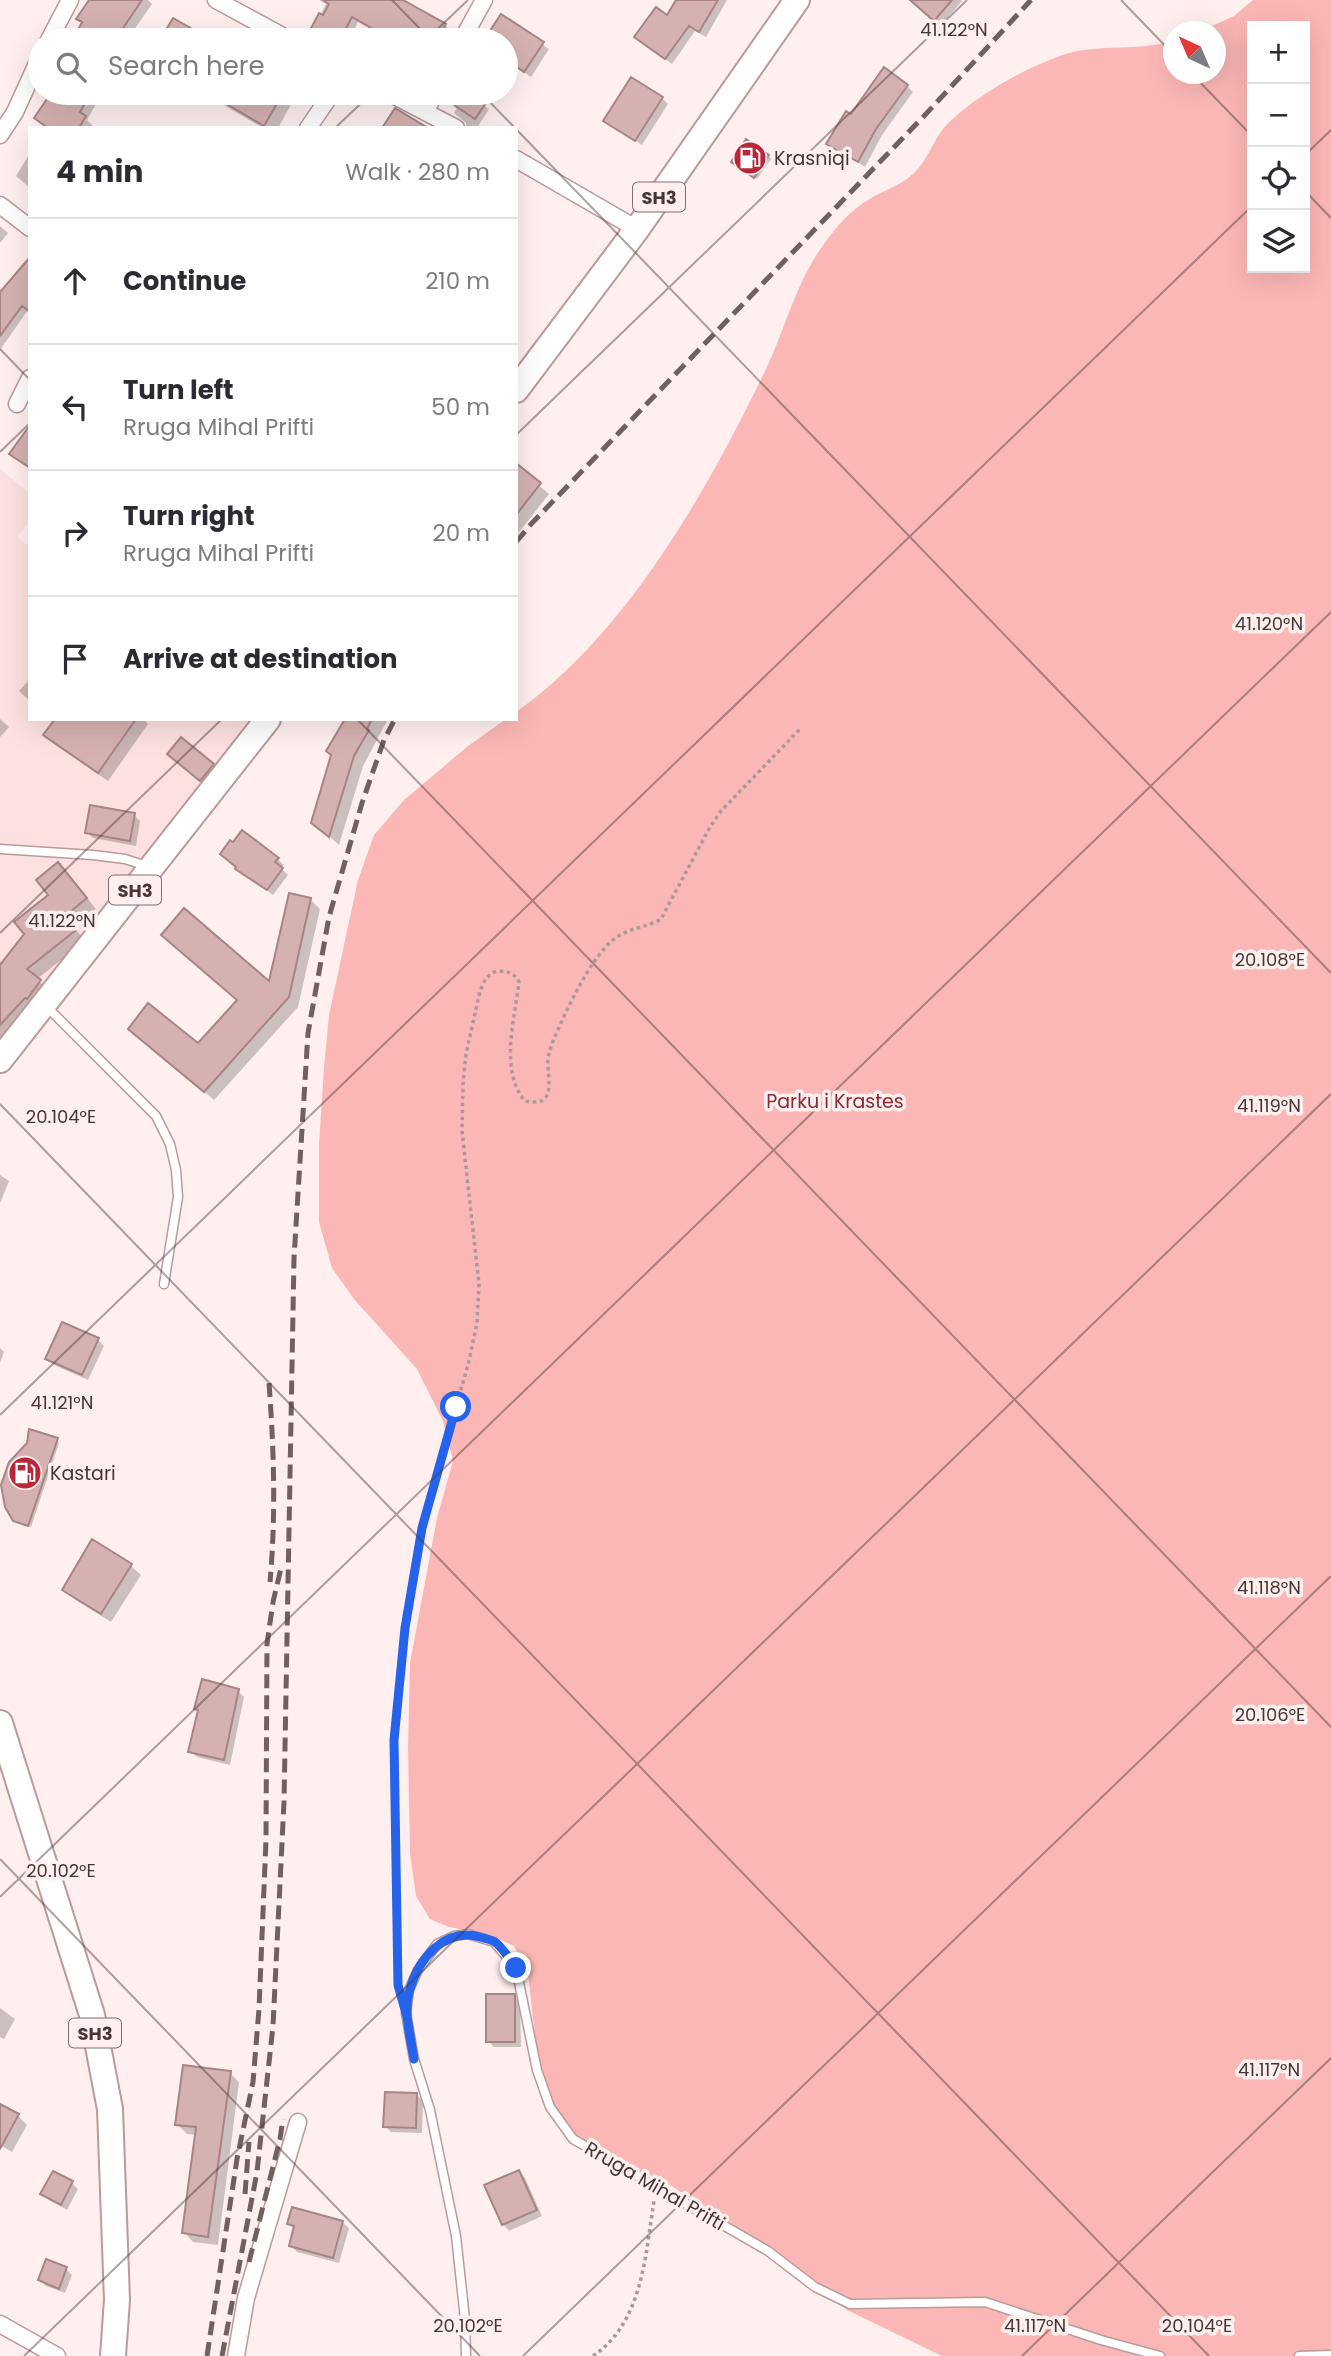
<!DOCTYPE html>
<html lang="en">
<head>
<meta charset="utf-8">
<style>
	body { margin:0; font-family:Poppins,sans-serif; background:#f2f2f3; color:#2b2b33 }
	.controls { position:absolute; right:21px; top:21px; display:grid; overflow:hidden; border-radius:0px; box-shadow:0 7px 28px #0002 }
	.controls button { width:63px; height:63px; display:grid; place-items:center; padding:0; border:0; border-bottom:2px solid #e1e1e2; background:#fff; color:#2b2b33; font:35px sans-serif }
	.compass { position:absolute; left:1163px; top:21px; width:63px; height:63px; border-radius:50%; background:#fff; box-shadow:0 7px 28px #0002; rotate:316deg }
	.stop { position:absolute; width:21px; height:21px; margin:-16px; border:5px solid #2563eb; border-radius:50%; background:#fff }
	.stop.end { background:#2563eb; border-color:#fff; box-shadow:0 2px 7px #0008 }
	.list { margin:0; padding:0; list-style:none }
	h2 { display:flex; justify-content:space-between; align-items:center; height:91px; margin:0; padding:0 28px; font-size:30px }
	h2 small { font-size:23px; font-weight:400; color:#7c7c81 }
	.list li { display:grid; grid-template-columns:46px 1fr auto; gap:21px; align-items:center; box-sizing:border-box; height:126px; padding:0 28px; border-top:2px solid #e1e1e2 }
	.list b { display:block; font-size:26px; white-space:nowrap }
	.list p { margin:0; font-size:23px; white-space:nowrap; color:#7c7c81 }
	.list em { font-size:23px; font-style:normal; color:#7c7c81 }
	.icon { flex:none; width:38px; height:38px; fill:none; stroke:currentColor; stroke-width:2; stroke-linecap:round; stroke-linejoin:round }
	.map { position:relative; flex:none; width:1331px; height:2356px; overflow:hidden }
	.search { position:absolute; background:#fff; box-shadow:0 7px 28px #0002; left:28px; top:28px; width:490px; height:77px; display:flex; align-items:center; gap:18px; box-sizing:border-box; padding:0 24px; border-radius:38px; color:#7c7c81; font-size:26px }
	.panel { position:absolute; background:#fff; box-shadow:0 7px 28px #0002; left:28px; top:126px; width:490px; height:595px; border-radius:0px }
	.map>svg:first-child { display:block }
	.built { fill:#fce1e0 }
	.green { fill:#fbb7b5; fill-rule:evenodd }
	.shadow { fill:#0003 }
	.building { fill:#d5b2b1; stroke:#a68584; stroke-width:2 }
	.lines { fill:none; stroke-linecap:round; stroke-linejoin:round }
	.service-casing { stroke:#bb9a99; stroke-width:11 }
	.minor-casing { stroke:#bb9a99; stroke-width:19 }
	.primary-casing { stroke:#bb9a99; stroke-width:28 }
	.path { stroke:#a99a99; stroke-width:3.5; stroke-dasharray:3.5 3.5; stroke-linecap:butt }
	.service { stroke:#fff; stroke-width:8 }
	.minor { stroke:#fff; stroke-width:16 }
	.primary { stroke:#fff; stroke-width:24 }
	.rail { stroke:#706161; stroke-width:5; stroke-dasharray:14 7; stroke-linecap:butt }
	.route { stroke:#2563eb; stroke-width:9 }
	.ticks { fill:none; stroke:#463737; stroke-width:2; stroke-opacity:0.45 }
	.labels { text-anchor:middle; dominant-baseline:central; stroke-width:7; stroke-linejoin:round; paint-order:stroke }
	.shield { fill:#fff0ef; stroke:#7e6e6e; stroke-width:2 }
	.shield-label { font-size:18px; font-weight:bold; fill:#463737 }
	.poi-label { font-size:19px; fill:#463737; stroke:#fff0ef; text-anchor:start }
	.park-label { font-size:19px; fill:#8c2730; stroke:#fff0ef }
	.street-label { font-size:19px; fill:#463737; stroke:#fff0ef }
	.ticks-label { font-size:18px; text-anchor:middle; fill:#463737; stroke:#fff0ef; stroke-width:7; stroke-linejoin:round; paint-order:stroke }
</style>
</head>
<body>
<div class="map">
<svg width="1331" height="2356" viewBox="0 0 1331 2356">
	<rect width="100%" height="100%" fill="#fff0ef"/>
	<!-- built -->
	<path class="built" d="M0,469L30,494V521L17,537L30,547V719H251L0,1039Z"/>
	<!-- green -->
	<path class="green" d="M1253,0H1331V2356H942L847,2310L768,2247L665,2182L600,2153L575,2135L554,2105L539,2071L528,1973L514,1946L487,1934L449,1927L430,1919L416,1896L410,1853L408,1747L410,1663L437,1518L453,1461L443,1421L417,1369L354,1299L332,1268L319,1222V1144L324,1068L329,1015L358,880L374,835L404,800L468,746L506,719H516V712C627,634 708,489 766,369C786,327 796,282 824,244C836,227 850,211 868,200C883,190 901,186 914,173C926,161 931,147 940,133C956,110 1003,81 1029,69C1042,63 1056,57 1069,53C1103,44 1139,51 1173,41L1174,74H1216V32L1201,31L1234,16ZM1252,26H1305V268H1252Z"/>
	<!-- shadow -->
	<path class="shadow" d="M91,0H148L152,4L127,40H75L83,23Z
		M319,0H399L445,25L451,31L446,40H384L385,37L358,22L349,40H322L311,32L326,4Z
		M678,0H727L706,37L695,31L672,64L642,43L668,17Z
		M912,0H961L962,1L941,25Z
		M502,16L549,49L531,77L506,60V40H486Z
		M907,86L913,92L882,135L865,167L829,143Z
		M53,93H102L87,120L92,125L91,128H46L36,118Z
		M203,93H284L293,101L278,128H263Z
		M465,93L489,109L477,128H466V123L454,113Z
		M662,98L668,104L642,145L606,121Z
		M30,153V188L16,176Z
		M768,156L771,159L757,179L736,164Z
		M0,226L8,233L0,243Z
		M30,274L28,310L0,350V295Z
		M516,466L549,494L516,536Z
		M30,679V701L19,691Z
		M0,719L9,727L0,737Z
		M51,719H143L148,724L108,781L54,744L46,735L55,722Z
		M353,719H388L363,766L339,845L313,822Z
		M176,759L212,765L218,771L207,786Z
		M134,815L140,821L136,846L93,838L86,832Z
		M277,859L284,865L281,868L288,875L273,895L237,869Z
		M68,874L96,909L74,927L85,941L37,979L50,992L0,1046V962L3,964L26,934L50,895Z
		M310,899L320,909L298,1007L214,1100L130,1029L198,1046L271,984Z
		M0,1175L9,1181L0,1203Z
		M98,1340L104,1346L88,1380L54,1365L48,1358Z
		M0,1348L4,1352L0,1363Z
		M57,1440L59,1443L31,1527L17,1523L14,1520Z
		M93,1541L131,1566L141,1575L111,1622L74,1599L65,1589Z
		M238,1691L244,1697L230,1765L197,1757L190,1751L199,1712L196,1708Z
		M514,1996L520,2002L521,2047H494L488,2041Z
		M0,2008L15,2019L4,2039L0,2037Z
		M230,2073L239,2082L218,2245L193,2242L184,2232L197,2135L187,2134L177,2124Z
		M417,2095L423,2101L422,2133L391,2132L385,2126Z
		M0,2106L18,2116L27,2125L12,2152L2,2146L0,2151Z
		M519,2172L525,2178L542,2216L509,2231L503,2224L487,2186Z
		M72,2183L78,2189L67,2210L49,2200L43,2194Z
		M342,2222L349,2228L339,2263L297,2252L291,2246L295,2229L289,2223Z
		M66,2269L72,2275L65,2293L46,2286L40,2280Z"/>
	<!-- building -->
	<path class="building" d="M89,0H142L115,40H73L82,22L76,19Z
		M323,0H403L446,24L437,40H392L352,17L340,40H325L309,32L319,13L323,15L329,4Z
		M676,0H718L699,32L689,26L665,59L634,37L656,7L667,15Z
		M910,0H952L934,21Z
		M501,14L544,42L524,72L506,59V40H484Z
		M173,18L212,40H160Z
		M884,67L908,85L876,129L858,162L826,144L846,111L851,114Z
		M631,77L663,97L635,141L603,121Z
		M51,93H91L80,112L86,116L79,128H48L34,118Z
		M208,93H283L264,126Z
		M462,93H470L486,103L475,119L454,105Z
		M395,108L400,111L428,128H382Z
		M746,139L769,155L754,178L731,162Z
		M30,257V312L22,306L0,336V292Z
		M30,425V468L9,454Z
		M516,463L541,483L516,515Z
		M55,719H136L98,773L43,735Z
		M345,719H372L367,729L369,730L354,756L329,837L311,823L331,755L326,751Z
		M181,737L214,764L200,781L167,754Z
		M90,805L135,813L130,841L85,833Z
		M242,830L279,858L275,862L283,868L267,890L235,869L236,867L220,854L230,840L233,842Z
		M58,862L87,898L65,916L76,930L27,969L41,980L27,999L25,998L0,1025V965L24,934L14,922L48,895L36,880Z
		M289,893L311,898L289,997L204,1092L128,1029L148,1003L198,1043L237,1000L161,935L184,908L269,981Z
		M62,1322L99,1338L82,1375L45,1359Z
		M29,1429L58,1438L28,1526L13,1521L5,1507L1,1485L9,1462L27,1443Z
		M92,1539L132,1564L101,1614L62,1590Z
		M202,1679L239,1689L224,1760L188,1752L198,1710L194,1709Z
		M486,1994H515V2042H486Z
		M183,2065L231,2071L208,2237L182,2233L196,2127L175,2125Z
		M385,2092L417,2093L416,2128L383,2127Z
		M0,2104L19,2114L0,2149Z
		M519,2170L537,2210L502,2225L484,2185Z
		M53,2171L73,2181L61,2205L40,2194Z
		M292,2207L343,2221L333,2258L289,2246L294,2226L287,2224Z
		M46,2259L67,2267L59,2289L38,2280Z"/>
	<g class="lines">
		<defs>
			<path id="service" d="M0,849L93,855L125,859L147,866
				M45,1005L156,1116L170,1144L176,1170L178,1197L164,1284
				M466,2356L465,2319L456,2236L430,2110L414,2059L406,2013L409,1990L418,1970L437,1944L454,1936L468,1934L494,1942L516,1968L537,2070L550,2107L573,2139L768,2251L815,2287L850,2304L985,2302L1101,2340L1160,2356
				M1299,2356L1331,2355"/>
			<path id="minor" d="M216,0L290,40
				M49,40L70,0
				M462,40L484,0
				M389,93L456,128
				M425,112L435,93
				M308,128L332,93
				M0,135L15,112L40,57
				M516,159L637,229
				M0,205L30,228
				M17,404L30,378
				M0,2324L57,2356
				M236,2356L246,2298L298,2122"/>
			<path id="primary" d="M516,390L637,229L797,0
				M0,1060L268,719
				M0,1723L92,2015L110,2109L117,2300L113,2356"/>
		</defs>
		<!-- service casing -->
		<use href="#service" class="service-casing"/>
		<!-- minor casing -->
		<use href="#minor" class="minor-casing"/>
		<!-- primary casing -->
		<use href="#primary" class="primary-casing"/>
		<!-- path -->
		<path class="path" d="M398,1978L394,1740L405,1628L422,1528L469,1361L477,1323L479,1284L462,1131L463,1083L466,1054L480,991L486,978L494,972C505,970 514,972 519,982C515,1018 499,1071 525,1101C554,1107 549,1086 548,1067C547,1058 550,1050 553,1041C565,1013 592,953 617,937C631,927 647,928 661,919L710,827L721,811L801,728
			M593,2356C643,2322 645,2256 654,2201"/>
		<!-- service -->
		<use href="#service" class="service"/>
		<!-- minor -->
		<use href="#minor" class="minor"/>
		<!-- primary -->
		<use href="#primary" class="primary"/>
		<!-- rail -->
		<path class="rail" d="M516,542L532,523L925,115L1031,0
			M269,1383C274,1450 276,1515 270,1582
			M245,2194L249,2142
			M249,2262L280,2139L283,2119
			M207,2356L237,2159L253,2082L259,2009L266,1840L267,1644L273,1602L282,1564
			M222,2356L257,2172L273,2026L284,1802L294,1258L308,1033L329,917L362,803L384,740L395,719"/>
	</g>
	<g class="lines">
		<!-- route -->
		<path class="route" d="M456,1407L422,1528L405,1628L394,1740L398,1985L407,2017L414,2059C410,2036 403,2012 410,1989C419,1958 445,1927 480,1937C484,1938 491,1940 495,1942C503,1948 510,1960 516,1968"/>
	</g>
	<!-- ticks -->
	<path class="ticks" d="M392,0L431,40M1121,0L1174,55M426,40L468,0M1192,74L1252,136M481,93L515,128M335,128L372,93M516,129L1331,973M1305,155L1331,130M1305,191L1331,218M0,349L30,380M516,435L967,0M0,452L30,423M357,719L1331,1727M0,933L222,719M0,1104L1209,2356M0,1415L1252,206M0,1859L480,2356M0,1897L1331,612M24,2356L1331,1094M523,2356L1331,1576M1022,2356L1331,2058"/>
	<!-- icons -->
	<defs>
		<symbol id="fuel-disc" viewBox="-11 -11 22 22"><circle r="9.5" fill="#b82739" stroke="#fff0ef"/><path d="M-5.5-6h7V0h2V4h1.3V-2.5L3-4.5l.8-.8L6-3V5H2.5V1h-1V6h-7ZM-4.2-4.7v3.2H.2V-4.7Z" fill="#fff"/></symbol>
	</defs>
	<g fill-rule="evenodd">
		<use href="#fuel-disc" x="731" y="139" width="38" height="38"/>
		<use href="#fuel-disc" x="6" y="1454" width="38" height="38"/>
	</g>
	<g class="labels">
		<!-- shield labels -->
		<g class="shield">
			<rect x="633" y="182.5" width="52" height="29" rx="5"/>
			<rect x="109" y="875.5" width="52" height="29" rx="5"/>
			<rect x="69" y="2018.5" width="52" height="29" rx="5"/>
		</g>
		<g class="shield-label">
			<text x="659" y="197">SH3</text>
			<text x="135" y="890">SH3</text>
			<text x="95" y="2033">SH3</text>
		</g>
		<!-- poi labels -->
		<g class="poi-label">
			<text x="774" y="158">Krasniqi</text>
			<text x="50" y="1473">Kastari</text>
		</g>
		<!-- park labels -->
		<g class="park-label">
			<text x="835" y="1101">Parku i Krastes</text>
		</g>
		<!-- street labels -->
		<g class="street-label">
			<text transform="translate(655 2186) rotate(30)">Rruga Mihal Prifti</text>
		</g>
	</g>
	<g class="ticks-label">
		<text x="954" y="36">41.122°N</text>
		<text x="1269" y="630">41.120°N</text>
		<text x="62" y="927">41.122°N</text>
		<text x="1270" y="966">20.108°E</text>
		<text x="1269" y="1112">41.119°N</text>
		<text x="61" y="1123">20.104°E</text>
		<text x="62" y="1409">41.121°N</text>
		<text x="1269" y="1594">41.118°N</text>
		<text x="1270" y="1721">20.106°E</text>
		<text x="61" y="1877">20.102°E</text>
		<text x="1269" y="2076">41.117°N</text>
		<text x="468" y="2332">20.102°E</text>
		<text x="1197" y="2332">20.104°E</text>
		<text x="1035" y="2332">41.117°N</text>
	</g>
</svg>
<div class="controls">
<button>+</button>
<button>−</button>
<button><svg class="icon" aria-label="locate" viewBox="0 0 24 24"><circle cx="12" cy="12" r="6"/><path d="M12 2v4M12 18v4M2 12h4M18 12h4"/></svg></button>
<button><svg class="icon" aria-label="layers" viewBox="0 0 24 24"><path d="M12 4l9 5-9 5-9-5zM3 14l9 5 9-5"/></svg></button>
</div>
<svg class="compass" viewBox="-18 -18 36 36"><path d="M0-13l5 13h-10z" fill="#e53935"/><path d="M0 13l5-13h-10z" fill="#7c7c81"/></svg>
<div class="stop" style="left:456px;top:1407px"></div>
<div class="stop end" style="left:516px;top:1968px"></div>
<div class="search"><svg class="icon" aria-label="search" viewBox="0 0 24 24"><circle cx="10" cy="10" r="6"/><path d="M15 15l6 6"/></svg>Search here</div>
<section class="panel">
<h2>4 min<small>Walk · 280 m</small></h2>
<ul class="list">
<li><svg class="icon" aria-label="ahead" viewBox="0 0 24 24"><path d="M12 20V5M6 11l6-6 6 6"/></svg><div><b>Continue</b></div><em>210 m</em></li>
<li><svg class="icon" aria-label="left" viewBox="0 0 24 24"><path d="M17 20v-9H6M10 6l-5 5 5 5"/></svg><div><b>Turn left</b><p>Rruga Mihal Prifti</p></div><em>50 m</em></li>
<li><svg class="icon" aria-label="right" viewBox="0 0 24 24"><path d="M7 20v-9h11M14 6l5 5-5 5"/></svg><div><b>Turn right</b><p>Rruga Mihal Prifti</p></div><em>20 m</em></li>
<li><svg class="icon" aria-label="arrive" viewBox="0 0 24 24"><path d="M6 21V4h12l-3 4 3 4H6"/></svg><div><b>Arrive at destination</b></div></li>
</ul>
</section>
</div>
</body>
</html>
